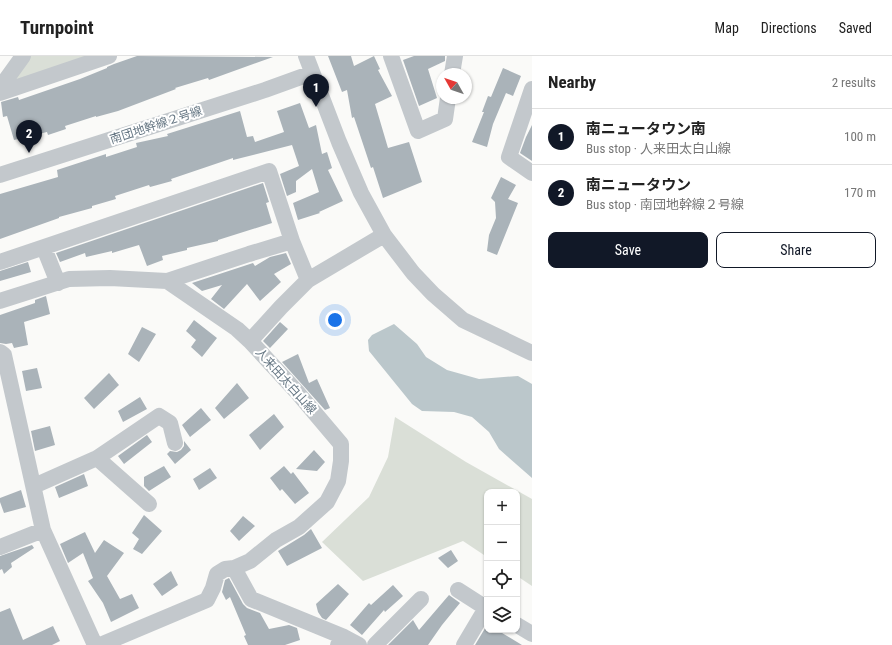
<!DOCTYPE html>
<html lang="en">
<head>
<meta charset="utf-8">
<style>
	body { margin:0; font-family:"Roboto Condensed","Noto Sans JP",sans-serif; background:#f6f6f6; color:#222 }
	.controls { position:absolute; right:12px; bottom:12px; display:grid; overflow:hidden; border-radius:8px; box-shadow:0 1px 3px #0004 }
	.controls button { width:36px; height:36px; display:grid; place-items:center; padding:0; border:0; border-bottom:1px solid #e0e0e0; background:#fff; color:#222; font:20px sans-serif }
	.compass { position:absolute; left:436px; top:12px; width:36px; height:36px; border-radius:50%; background:#fff; box-shadow:0 1px 3px #0004; rotate:310deg }
	.you { position:absolute; left:335px; top:264px; width:14px; height:14px; margin:-10px; border:3px solid #fff; border-radius:50%; background:#1a73e8; box-shadow:0 0 0 6px #1a73e833 }
	.badge { display:grid; place-items:center; width:26px; height:26px; border-radius:50%; background:#111827; color:#fff; font-size:13px; font-weight:700 }
	.pin { position:absolute; translate:-50% -33px; filter:drop-shadow(0 1px 2px #0008) }
	.pin::after { content:''; position:absolute; top:21px; width:14px; height:12px; background:inherit; clip-path:polygon(0 0,100% 0,50% 100%) }
	.list { margin:0; padding:0; list-style:none }
	h2 { display:flex; justify-content:space-between; align-items:center; height:52px; margin:0; padding:0 16px; font-size:17px }
	h2 small { font-size:13px; font-weight:400; color:#767676 }
	.list li { display:grid; grid-template-columns:26px 1fr auto; gap:12px; align-items:center; box-sizing:border-box; height:56px; padding:0 16px; border-top:1px solid #e0e0e0 }
	.list b { display:block; font-size:15px; white-space:nowrap }
	.list p { margin:0; font-size:13px; white-space:nowrap; color:#767676 }
	.list em { font-size:13px; font-style:normal; color:#767676 }
	.actions { display:flex; gap:8px; padding:12px 16px }
	.actions a { flex:1; padding:9px 0; border:1px solid #111827; border-radius:8px; text-align:center; font-size:14px; color:#111827 }
	.actions .main { background:#111827; color:#fff }
	.icon { flex:none; width:22px; height:22px; fill:none; stroke:currentColor; stroke-width:2; stroke-linecap:round; stroke-linejoin:round }
	.map { position:relative; flex:none; width:532px; height:589px; overflow:hidden }
	header { display:flex; align-items:center; gap:24px; box-sizing:border-box; height:56px; padding:0 20px; background:#fff; border-bottom:1px solid #e0e0e0 }
	header strong { font-size:19px }
	nav { display:flex; gap:22px; margin-inline-start:auto; font-size:14px }
	main { display:flex }
	aside { flex:1; background:#fff }
	.map>svg:first-child { display:block }
	.green { fill:#dadfd7 }
	.water { fill:#bbc7cb }
	.building { fill:#aab3b9 }
	.lines { fill:none; stroke-linecap:round; stroke-linejoin:round }
	.minor { stroke:#c3c8cc; stroke-width:16 }
	.labels { text-anchor:middle; dominant-baseline:central; stroke-width:4; stroke-linejoin:round; paint-order:stroke }
	.street-label { font-size:12px; fill:#657683; stroke:#fff }
</style>
</head>
<body>
<header>
<strong>Turnpoint</strong>
<nav><a>Map</a><a>Directions</a><a>Saved</a></nav>
</header>
<main>
<div class="map">
<svg width="532" height="589" viewBox="0 0 532 589">
	<rect width="100%" height="100%" fill="#fafaf8"/>
	<!-- green -->
	<path class="green" d="M30,0H91L15,28L13,24Z
		M395,361L466,406L532,443V530L517,520V436H487V501L463,485L363,525L322,486L369,441L388,401Z"/>
	<!-- water -->
	<path class="water" d="M394,268L417,288L426,301L447,314L479,323L518,320L532,328V422L499,393L489,376L472,361L454,356L422,355L412,348L369,295L368,284L372,279Z"/>
	<!-- building -->
	<path class="building" d="M137,0L273,1L209,24L208,22L175,32L176,33L118,55L96,61V60L65,70L66,73L48,79L47,76L14,84L7,60L3,61L1,46L18,41L19,44L80,23L107,12V11L114,8Z
		M328,0H351L354,10L374,0L380,13L378,14L392,40L375,48L388,92L409,86L422,126L383,142L373,111L371,112L354,61L352,62L347,34L342,36Z
		M414,0H445V5L428,13L437,42L419,50L403,4Z
		M503,12L521,20L513,40L506,37L493,68L487,91L472,86L484,56H482L488,40L491,41Z
		M300,47L309,72L316,69L322,98L327,96L332,112L328,114L343,145L319,156L320,157L298,164L293,147L319,136L312,113L296,125V136L287,140L280,118L299,110L292,89L233,104V102L171,123L172,125L150,131L149,129L115,140L116,143L92,150V152L59,161V162L0,183V138L58,121L57,114L106,98V101L137,91L136,87L168,80L167,78L240,55L247,81L253,80L255,86L284,76L277,55Z
		M532,69V105L520,97L526,81Z
		M501,121L516,129L508,143L518,147L497,199L487,195L489,179L496,162L495,146L491,142Z
		M263,127L269,146L266,147L272,167L218,184V185L187,192V194L162,200L163,204L147,210L139,189L112,197V195L86,201L85,197L60,206L56,197Z
		M286,197L291,208L274,218L281,226L260,245L247,228L224,253L211,243L222,229L202,235L192,227L253,207L255,210L270,201Z
		M28,206L31,216L0,225V215Z
		M46,240L50,258L24,266L28,289L14,292L12,287L6,288L0,287V259L35,247V244Z
		M194,264L217,282L202,301L191,291L196,284L186,275Z
		M280,266L288,273L270,292L263,285Z
		M142,271L156,278L139,306L128,298Z
		M298,298L309,327L317,323L330,352L325,354L282,306Z
		M37,312L42,332L26,335L22,315Z
		M109,317L119,329L94,353L84,342Z
		M237,327L249,342L224,363L215,352Z
		M140,341L147,353L123,366L118,355Z
		M201,352L211,364L190,381L182,369Z
		M274,358L284,371L260,394L249,379Z
		M50,370L55,389L35,395L31,375Z
		M147,379L152,386L124,408L118,400Z
		M184,385L191,394L175,408L167,398L170,395L177,396L181,394L184,390Z
		M314,394L325,406L317,415L296,413Z
		M164,410L171,421L149,435L144,430V421Z
		M284,410L291,418L293,416L309,437L295,448L282,433L280,435L270,422Z
		M210,412L217,422L199,434L193,423Z
		M84,418L88,430L59,442L55,431Z
		M21,434L26,451L4,457L0,446V442Z
		M144,459L162,475L142,498L133,493L139,483L132,477Z
		M243,460L255,470L239,485L230,475Z
		M311,473L322,492L287,510L278,495L304,479Z
		M85,476L95,497L104,484L124,497L107,520L120,543L132,538L139,552L111,566L103,547L88,525L93,522L83,497L68,507L60,488Z
		M32,489L34,492L11,507L12,511L4,518L2,513L0,514V500Z
		M451,494L458,505L448,512L438,502Z
		M171,515L178,529L162,540L153,528Z
		M229,522L243,548L247,552L260,557L269,573L289,569L297,572L300,584L285,589H248L244,580L246,579L230,541L226,544L222,536L225,524Z
		M338,528L349,538L326,564L322,562L318,556L316,548Z
		M393,529L403,540L385,556L384,554L362,579L350,569L369,547L371,549Z
		M449,539L460,547L442,569L428,589H388L413,564L419,574Z
		M10,552L23,584L53,570L60,585L52,589H0V556Z
		M487,569V574H497L522,589H475Z"/>
	<g class="lines">
		<!-- minor -->
		<path class="minor" d="M306,0L339,86L361,137L384,179L413,217L433,238L463,264L532,297
			M391,0L418,75L445,63L448,42
			M452,18L455,0
			M0,32L23,0
			M532,33L509,101L532,117
			M0,37L109,0
			M0,119L265,34L312,17
			M44,192L58,227
			M0,206L269,115L292,185L308,224
			M167,225L237,273L250,285
			M0,245L69,223L110,222L167,225L249,198L292,185
			M0,296L4,299L43,474L95,589
			M97,402L149,448
			M34,430L97,402L159,360L170,367L175,387
			M0,491L43,474
			M234,512L251,543L344,581L338,589
			M458,534L486,552
			M517,569L532,578
			M344,581L359,589
			M100,589L207,544L213,532L217,518L225,513L234,512L250,505L276,484L299,471L327,446L338,425L341,405V388L297,336L250,285L281,251L308,224L384,179
			M375,589L421,543
			M464,589L486,552H487"/>
	</g>
	<g class="labels">
		<!-- street labels -->
		<g class="street-label">
			<text transform="translate(156 69) rotate(-18)">南団地幹線２号線</text>
			<text transform="translate(286 325) rotate(48)">人来田太白山線</text>
		</g>
	</g>
</svg>
<div class="controls">
<button>+</button>
<button>−</button>
<button><svg class="icon" aria-label="locate" viewBox="0 0 24 24"><circle cx="12" cy="12" r="6"/><path d="M12 2v4M12 18v4M2 12h4M18 12h4"/></svg></button>
<button><svg class="icon" aria-label="layers" viewBox="0 0 24 24"><path d="M12 4l9 5-9 5-9-5zM3 14l9 5 9-5"/></svg></button>
</div>
<svg class="compass" viewBox="-18 -18 36 36"><path d="M0-13l5 13h-10z" fill="#e53935"/><path d="M0 13l5-13h-10z" fill="#767676"/></svg>
<div class="you"></div>
<div class="pin badge" style="left:316px;top:51px">1</div>
<div class="pin badge" style="left:29px;top:97px">2</div>
</div>
<aside>
<h2>Nearby<small>2 results</small></h2>
<ul class="list">
<li><span class="badge">1</span><div><b>南ニュータウン南</b><p>Bus stop · 人来田太白山線</p></div><em>100 m</em></li>
<li><span class="badge">2</span><div><b>南ニュータウン</b><p>Bus stop · 南団地幹線２号線</p></div><em>170 m</em></li>
</ul>
<div class="actions"><a class="main">Save</a><a>Share</a></div>
</aside>
</main>
</body>
</html>
